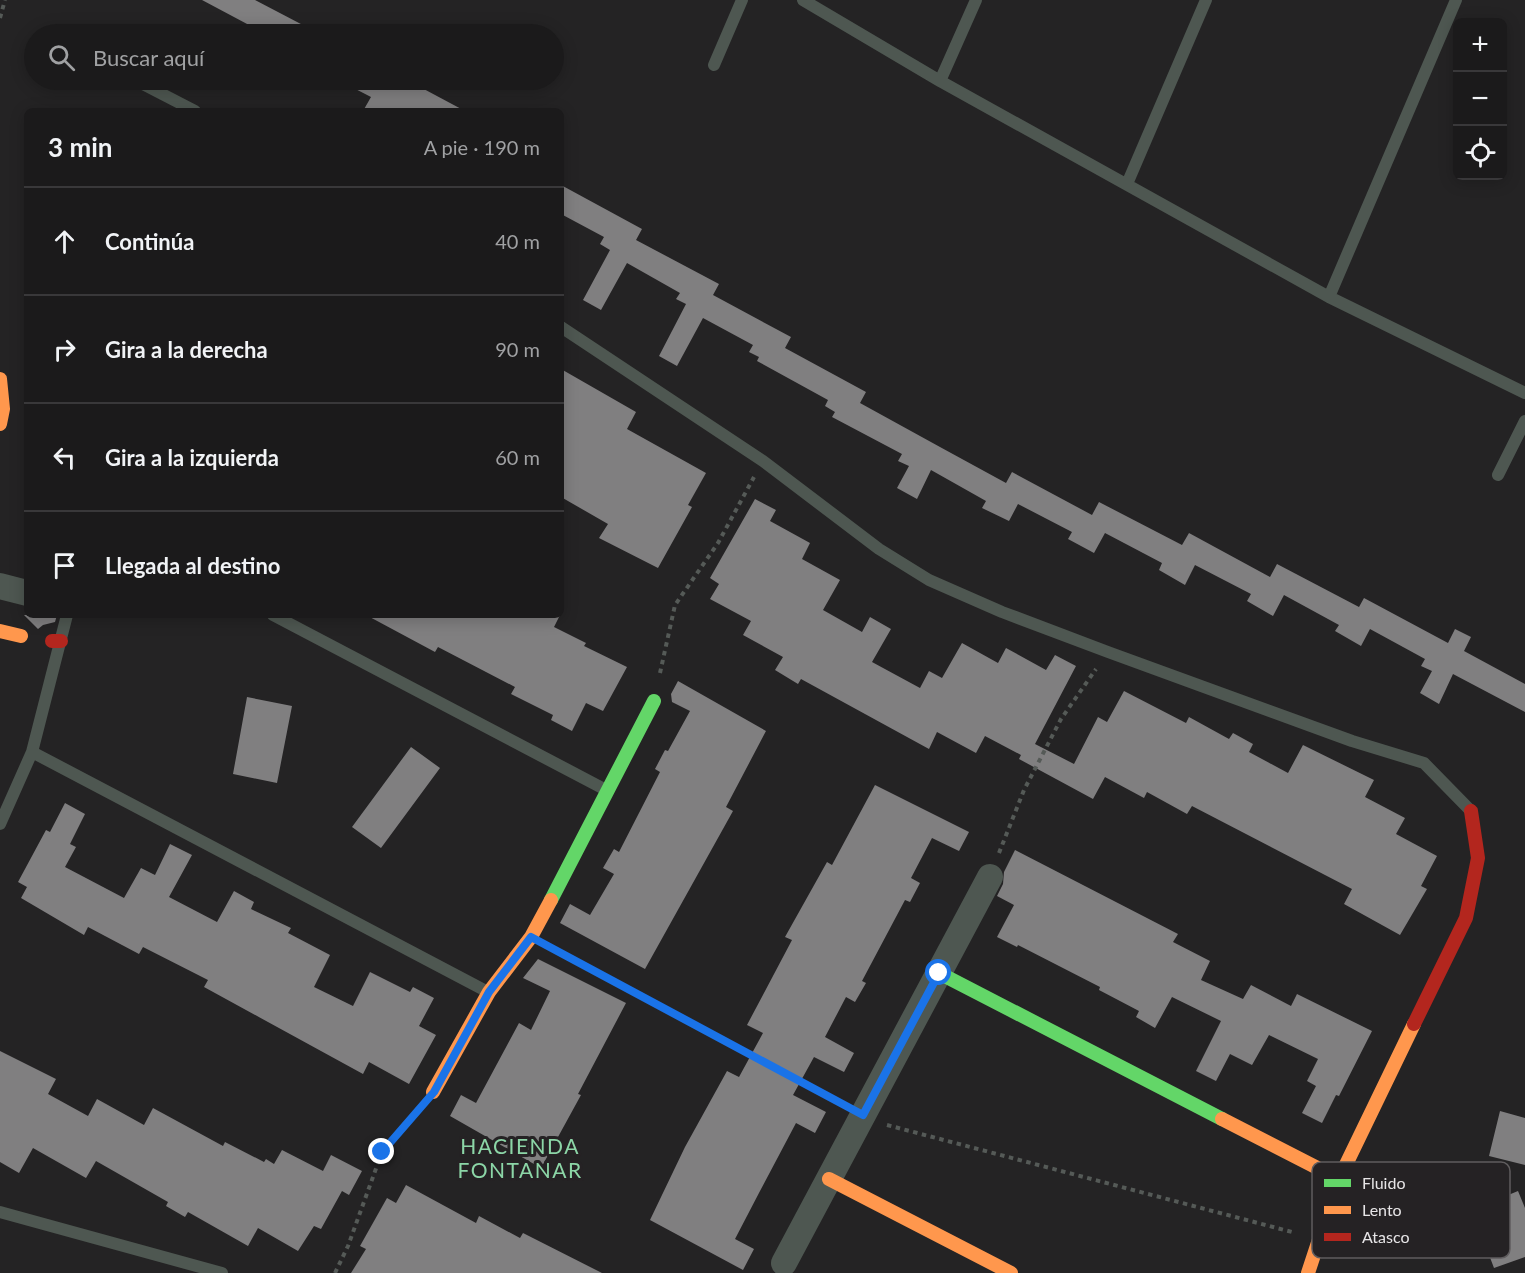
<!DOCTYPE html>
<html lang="es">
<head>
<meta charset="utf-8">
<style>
	body { margin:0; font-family:Lato,sans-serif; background:#242324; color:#f1f3f6 }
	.controls { position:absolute; right:18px; top:18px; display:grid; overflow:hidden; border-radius:9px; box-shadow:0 3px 15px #0003 }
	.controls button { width:54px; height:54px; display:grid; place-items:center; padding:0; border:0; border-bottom:2px solid #39383a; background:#1b1a1b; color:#f1f3f6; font:30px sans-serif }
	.stop { position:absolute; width:18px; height:18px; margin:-14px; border:4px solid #1a73e8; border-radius:50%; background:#fff }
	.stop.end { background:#1a73e8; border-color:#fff; box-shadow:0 2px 6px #0008 }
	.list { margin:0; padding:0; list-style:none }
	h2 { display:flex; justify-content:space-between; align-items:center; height:78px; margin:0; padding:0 24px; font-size:26px }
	h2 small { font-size:20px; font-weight:400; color:#a0a1a3 }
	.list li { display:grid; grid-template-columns:39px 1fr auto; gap:18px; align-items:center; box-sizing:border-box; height:108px; padding:0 24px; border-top:2px solid #39383a }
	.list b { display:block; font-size:22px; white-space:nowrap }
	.list em { font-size:20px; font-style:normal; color:#a0a1a3 }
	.icon { flex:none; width:33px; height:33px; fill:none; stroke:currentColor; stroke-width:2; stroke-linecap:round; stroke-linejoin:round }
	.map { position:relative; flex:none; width:1525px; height:1273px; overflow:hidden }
	.search { position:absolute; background:#1b1a1b; box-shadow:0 3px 15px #0003; left:24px; top:24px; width:540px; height:66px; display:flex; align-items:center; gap:15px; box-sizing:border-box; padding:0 21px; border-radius:33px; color:#a0a1a3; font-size:22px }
	.panel { position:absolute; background:#1b1a1b; box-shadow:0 3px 15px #0003; left:24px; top:108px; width:540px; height:510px; border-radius:9px }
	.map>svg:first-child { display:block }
	.building { fill:#807f80 }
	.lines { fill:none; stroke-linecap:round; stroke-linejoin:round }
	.path { stroke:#555a57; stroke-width:4; stroke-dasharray:4.5 4.5; stroke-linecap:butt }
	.lane { stroke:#4e5751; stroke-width:12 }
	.street { stroke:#4e5751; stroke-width:26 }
	.fast { stroke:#63d668; stroke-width:14 }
	.slow { stroke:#ff974d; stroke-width:14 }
	.jam { stroke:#b3261e; stroke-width:14 }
	.route { stroke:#1a73e8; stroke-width:8 }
	.labels { text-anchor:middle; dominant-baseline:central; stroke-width:6; stroke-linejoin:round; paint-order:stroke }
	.neighbourhood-label { font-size:21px; letter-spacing:1.5px; fill:#8cd6a7; stroke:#252224 }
	.key { fill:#252224; stroke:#5f5c5e; stroke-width:1.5 }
	.key-label { font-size:16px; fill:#e7e5e7 }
</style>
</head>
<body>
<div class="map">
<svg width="1525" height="1273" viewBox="0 0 1525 1273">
	<rect width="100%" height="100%" fill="#242324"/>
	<!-- building -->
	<path class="building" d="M202,0H255L320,34H266Z
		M338,80H407L465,111H363L371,97Z
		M561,185L642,229L636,240L719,284L713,295L791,337L785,348L866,392L860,403L940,447L1006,483L1012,472L1092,515L1099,502L1182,545L1189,533L1270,577L1277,564L1359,607L1364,598L1448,643L1455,629L1471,637L1464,651L1525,684V712L1453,674L1439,704L1420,693L1432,671L1421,666L1425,659L1370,629L1361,646L1335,631L1339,625L1284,595L1273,616L1247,601L1251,594L1195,565L1185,585L1159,570L1162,563L1105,533L1094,553L1068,539L1072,532L1018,504L1009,521L982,508L986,501L931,470L917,499L897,488L909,466L898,461L902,454L832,417L835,412L825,406L828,400L757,361L759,357L749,352L753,345L703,318L677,366L659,356L686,304L676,299L680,293L627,263L601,310L583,300L610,250L600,244L604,237L561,214Z
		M561,369L636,412L627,429L706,473L688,505L692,507L658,568L599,538L608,524L561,497Z
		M755,499L776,510L770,521L810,543L802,559L840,580L823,610L862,632L870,617L891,629L872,662L920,688L929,671L942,678L962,643L998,663L1006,648L1046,670L1055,655L1076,666L1035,744L1074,764L1098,717L1107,722L1124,691L1186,723L1189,717L1229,739L1233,733L1253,744L1249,752L1288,773L1303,745L1374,780L1365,797L1405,818L1396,834L1437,856L1421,886L1427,889L1400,935L1344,904L1352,889L1192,806L1187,814L1147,792L1144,798L1105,777L1093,799L1019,759L1021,755L985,736L976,753L937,732L929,749L801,679L798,684L775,670L783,657L743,635L751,621L710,599L719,584L710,578Z
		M24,615H57L55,622L43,625L38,629Z
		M366,615H560L554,627L586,643L584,646L627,667L603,711L586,703L572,731L551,720L553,715L511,694L515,687L438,647L435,652Z
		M678,681L766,731L726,807L733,811L645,969L560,923L570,904L590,915L614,874L603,868L614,849L619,852L660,772L655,769L665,750L668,751L690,711L672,702L671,694Z
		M247,697L292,706L277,783L233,774Z
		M411,747L440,768L381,848L352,827Z
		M875,785L969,832L959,851L932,838L911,878L920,883L910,902L905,900L862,981L866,983L855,1002L846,997L825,1037L854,1053L844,1072L814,1057L793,1095L826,1112L815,1133L796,1123L760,1191L735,1239L754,1249L743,1270L650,1220L685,1147L727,1071L739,1077L763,1033L747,1025L792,940L785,937L827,862L832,865Z
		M65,803L85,814L70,844L76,847L65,867L124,898L141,868L155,875L170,844L192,855L169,897L217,922L234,891L254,902L251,909L291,928L288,933L330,955L314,987L353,1006L370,972L410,992L413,987L434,998L419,1026L436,1035L409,1084L369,1062L363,1074L204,987L208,980L143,947L139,954L88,927L84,935L21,898L27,887L18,882L46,830L50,832Z
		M1015,850L1178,934L1173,942L1210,961L1201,980L1243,999L1251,985L1291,1006L1297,994L1372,1031L1339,1096L1336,1095L1322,1123L1302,1113L1316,1086L1307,1081L1318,1059L1269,1035L1252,1065L1230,1054L1216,1081L1196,1071L1221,1021L1172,997L1155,1028L1136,1017L1139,1011L1099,990L1100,987L1018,945L1017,947L997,937L1014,905L997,896L1003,884L1004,872Z
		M538,959L626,1003L578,1094L581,1095L541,1168L450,1116L461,1095L476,1103L519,1023L531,1030L550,991L523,978Z
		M0,1051L56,1079L48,1094L88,1116L97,1099L144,1125L153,1108L223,1146L225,1142L264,1162L266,1159L274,1164L282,1150L323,1171L331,1155L362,1171L349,1195L342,1191L321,1229L314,1226L298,1251L258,1228L248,1246L188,1212L185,1217L166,1206L168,1202L96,1161L86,1178L33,1148L19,1173L0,1162Z
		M1500,1111L1525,1118V1165L1489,1156Z
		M406,1185L476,1223L479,1216L520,1238L523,1233L602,1273H351L366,1249L360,1246L387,1198L396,1203Z
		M1518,1191L1525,1208V1257L1494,1268L1472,1210Z"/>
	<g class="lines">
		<!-- path -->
		<path class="path" d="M0,18L5,0
			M660,673L675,605L718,543L754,477
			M999,853L1024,790L1061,719L1096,669
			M558,952L840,1103
			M887,1125L1292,1232
			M335,1273L348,1246L382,1152L414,1115"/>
		<!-- lane -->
		<path class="lane" d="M803,0L940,81L976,0
			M714,65L742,0
			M135,80L195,111
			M940,81L1329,297L1525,393
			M1127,184L1206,0
			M1329,297L1456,0
			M561,327L763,461L879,549L929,580L1002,612L1108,652L1352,741L1424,763L1470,810
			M1498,475L1525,421
			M273,615L608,791
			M32,752L488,992
			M0,824L32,752L67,615
			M0,1212L222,1273"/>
		<!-- street -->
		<path class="street" d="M0,586L27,593
			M784,1263L990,877"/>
		<!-- fast -->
		<path class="fast" d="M551,900L654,701
			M939,973L1222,1119"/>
		<!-- slow -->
		<path class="slow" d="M0,379L3,409L0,424
			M0,631L21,636
			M433,1092L489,992L531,937L551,900
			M1222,1119L1339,1179
			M829,1179L1011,1273
			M1308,1273L1339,1179L1414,1024"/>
		<!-- jam -->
		<path class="jam" d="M52,641H61
			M1414,1024L1466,918L1478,858L1471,811"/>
	</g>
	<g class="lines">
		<!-- route -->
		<path class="route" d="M382,1152L434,1092L489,992L531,937L863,1115L939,973"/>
	</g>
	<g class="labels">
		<!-- neighbourhood labels -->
		<g class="neighbourhood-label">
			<text x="520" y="1145">HACIENDA<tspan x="520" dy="24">FONTANAR</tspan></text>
		</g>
	</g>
	<!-- legend -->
	<rect x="1312" y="1162" width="198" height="96" rx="9" class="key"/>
	<rect x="1324" y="1179" width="27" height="8" fill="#63d668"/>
	<rect x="1324" y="1206" width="27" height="8" fill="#ff974d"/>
	<rect x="1324" y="1233" width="27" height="8" fill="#b3261e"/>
	<g class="key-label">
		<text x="1362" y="1189">Fluido</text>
		<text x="1362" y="1216">Lento</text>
		<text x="1362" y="1243">Atasco</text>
	</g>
</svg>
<div class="controls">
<button>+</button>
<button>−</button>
<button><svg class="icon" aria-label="locate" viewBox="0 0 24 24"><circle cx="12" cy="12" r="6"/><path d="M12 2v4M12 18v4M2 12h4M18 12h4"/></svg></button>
</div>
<div class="stop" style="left:939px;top:973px"></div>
<div class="stop end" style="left:382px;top:1152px"></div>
<div class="search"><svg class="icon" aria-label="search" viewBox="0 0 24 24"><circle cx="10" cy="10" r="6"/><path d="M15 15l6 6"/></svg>Buscar aquí</div>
<section class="panel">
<h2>3 min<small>A pie · 190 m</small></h2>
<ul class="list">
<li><svg class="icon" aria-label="ahead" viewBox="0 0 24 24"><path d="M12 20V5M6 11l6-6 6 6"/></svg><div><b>Continúa</b></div><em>40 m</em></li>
<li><svg class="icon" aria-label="right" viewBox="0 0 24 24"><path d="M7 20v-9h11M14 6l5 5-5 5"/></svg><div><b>Gira a la derecha</b></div><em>90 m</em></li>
<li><svg class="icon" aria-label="left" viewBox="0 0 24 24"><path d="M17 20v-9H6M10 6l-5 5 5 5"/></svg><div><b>Gira a la izquierda</b></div><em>60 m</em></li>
<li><svg class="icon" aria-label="arrive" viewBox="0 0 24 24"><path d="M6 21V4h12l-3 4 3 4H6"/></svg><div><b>Llegada al destino</b></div></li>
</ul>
</section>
</div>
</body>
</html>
